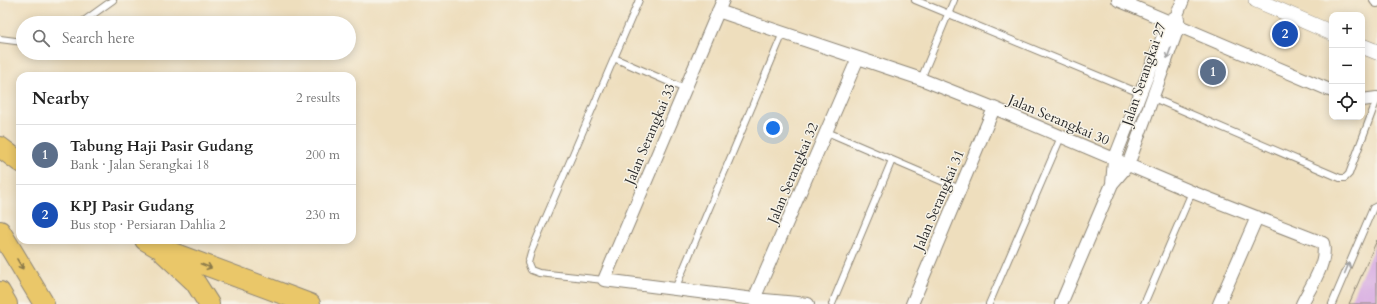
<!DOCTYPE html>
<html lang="en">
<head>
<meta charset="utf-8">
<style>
	body { margin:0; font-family:Cardo,serif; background:#f2f2f2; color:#222 }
	.controls { position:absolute; right:12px; top:12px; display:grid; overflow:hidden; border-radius:8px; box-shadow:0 2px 10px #0003 }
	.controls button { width:36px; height:36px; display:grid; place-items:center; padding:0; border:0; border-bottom:1px solid #e0e0e0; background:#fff; color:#222; font:20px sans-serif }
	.you { position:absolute; left:773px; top:128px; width:14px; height:14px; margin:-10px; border:3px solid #fff; border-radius:50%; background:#1a73e8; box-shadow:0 0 0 6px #1a73e833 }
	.badge { display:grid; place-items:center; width:26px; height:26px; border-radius:50%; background:#111827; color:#fff; font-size:13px; font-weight:700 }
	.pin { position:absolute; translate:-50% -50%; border:2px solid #fff; box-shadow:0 1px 4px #0006 }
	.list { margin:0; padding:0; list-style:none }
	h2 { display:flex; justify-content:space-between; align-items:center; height:52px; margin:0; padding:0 16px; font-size:17px }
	h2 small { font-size:13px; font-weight:400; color:#767676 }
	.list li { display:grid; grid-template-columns:26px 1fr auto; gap:12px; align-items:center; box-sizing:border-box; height:60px; padding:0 16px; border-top:1px solid #e0e0e0 }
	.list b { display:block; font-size:15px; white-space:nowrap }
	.list p { margin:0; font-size:13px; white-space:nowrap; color:#767676 }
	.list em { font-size:13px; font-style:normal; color:#767676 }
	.icon { flex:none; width:22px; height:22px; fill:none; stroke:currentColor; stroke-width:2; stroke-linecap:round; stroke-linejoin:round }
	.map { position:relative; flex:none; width:1377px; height:304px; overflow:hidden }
	.search { position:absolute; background:#fff; box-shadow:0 2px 10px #0003; left:16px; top:16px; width:340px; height:44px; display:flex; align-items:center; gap:10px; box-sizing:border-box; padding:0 14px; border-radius:22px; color:#767676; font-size:15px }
	.panel { position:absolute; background:#fff; box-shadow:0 2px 10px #0003; left:16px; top:72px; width:340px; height:172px; border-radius:12px }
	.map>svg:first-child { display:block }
	.building { fill:#d5a7e2 }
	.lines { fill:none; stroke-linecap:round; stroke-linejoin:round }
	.service-casing { stroke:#8c8474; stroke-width:8 }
	.minor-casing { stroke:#8c8474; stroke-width:14 }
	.tertiary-casing { stroke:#8c8474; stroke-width:16 }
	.trunk-casing { stroke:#8c8474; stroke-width:22 }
	.service { stroke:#fff; stroke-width:6 }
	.minor { stroke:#fff; stroke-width:12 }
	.tertiary { stroke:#fff; stroke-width:15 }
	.trunk { stroke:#eac769; stroke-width:20 }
	.oneway { stroke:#a0a0a0 }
	.oneway2 { stroke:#8a794a }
	.labels { text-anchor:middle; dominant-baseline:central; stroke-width:3; stroke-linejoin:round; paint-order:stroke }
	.street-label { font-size:14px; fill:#2b2b2b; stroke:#f7f3e8 }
</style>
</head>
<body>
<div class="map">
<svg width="1377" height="304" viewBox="0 0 1377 304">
	<rect width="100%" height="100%" fill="#f7f3e8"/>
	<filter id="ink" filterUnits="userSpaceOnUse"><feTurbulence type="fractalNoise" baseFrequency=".025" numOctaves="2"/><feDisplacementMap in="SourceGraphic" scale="8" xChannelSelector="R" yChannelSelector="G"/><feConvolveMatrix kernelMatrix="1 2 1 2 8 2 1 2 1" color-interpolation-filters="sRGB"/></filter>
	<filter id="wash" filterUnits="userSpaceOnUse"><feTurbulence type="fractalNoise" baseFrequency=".012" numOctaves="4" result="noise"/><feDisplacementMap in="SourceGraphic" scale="16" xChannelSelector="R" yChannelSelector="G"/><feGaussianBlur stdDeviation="0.9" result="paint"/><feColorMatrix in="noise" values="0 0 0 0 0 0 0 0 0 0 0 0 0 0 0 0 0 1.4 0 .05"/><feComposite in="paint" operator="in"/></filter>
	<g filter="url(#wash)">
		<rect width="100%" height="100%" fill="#eedebd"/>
		<g id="blocks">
			<!-- building -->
			<path class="building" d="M1377,240V304H1349Z"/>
		</g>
	</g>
	<g filter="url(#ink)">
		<use href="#blocks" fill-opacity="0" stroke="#8c8474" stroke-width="1"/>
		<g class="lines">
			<defs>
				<path id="service" d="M915,0L1142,94
					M81,23L113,0
					M0,39L23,42
					M614,58L685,89
					M921,79L954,0
					M1151,97L1340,178H1345L1349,174L1377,99
					M827,132L960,189
					M604,280L539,273L531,270L528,263L531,252L639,0
					M675,289L783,33
					M832,304L892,160
					M989,304L1061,137
					M1144,304L1192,192
					M1332,304L1373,208L1377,206"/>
				<path id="minor" d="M723,0L604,280L754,299L808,304
					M1118,0L1332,91
					M1376,0L1377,1
					M718,11L921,79L994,108L1192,192L1323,243C1328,263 1310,287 1302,304
					M1362,100L1377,98
					M1112,184L1114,160L1169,21L1175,17
					M754,299L858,58
					M912,304L994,108
					M1061,304L1112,184L1128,165L1179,25L1177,15L1183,0
					M1219,304L1257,217"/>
				<path id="tertiary" d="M1256,0L1332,33
					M1362,46L1377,52"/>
				<path id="trunk" d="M0,147L20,162
					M0,231L44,304
					M145,240L157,247L310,304
					M164,253L195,282L209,304
					M0,292L7,304"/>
			</defs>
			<!-- service casing -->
			<use href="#service" class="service-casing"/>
			<!-- minor casing -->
			<use href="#minor" class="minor-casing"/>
			<!-- tertiary casing -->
			<use href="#tertiary" class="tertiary-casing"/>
			<!-- trunk casing -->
			<use href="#trunk" class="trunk-casing"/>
			<!-- service -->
			<use href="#service" class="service"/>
			<!-- minor -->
			<use href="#minor" class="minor"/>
			<!-- tertiary -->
			<use href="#tertiary" class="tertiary"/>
			<!-- trunk -->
			<use href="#trunk" class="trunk"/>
		</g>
		<!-- one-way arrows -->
		<defs><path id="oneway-shaft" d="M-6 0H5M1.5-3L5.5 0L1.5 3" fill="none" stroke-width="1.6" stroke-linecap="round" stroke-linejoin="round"/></defs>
		<g class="oneway">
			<use href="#oneway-shaft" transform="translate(1169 53) rotate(110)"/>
			<use href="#oneway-shaft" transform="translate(1347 268) rotate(-67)"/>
		</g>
		<g class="oneway2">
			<use href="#oneway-shaft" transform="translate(20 264) rotate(59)"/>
			<use href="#oneway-shaft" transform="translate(206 266) rotate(21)"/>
		</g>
	</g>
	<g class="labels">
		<!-- street labels -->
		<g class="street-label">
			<text transform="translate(1144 74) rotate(-71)">Jalan Serangkai 27</text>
			<text transform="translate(1059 120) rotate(23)">Jalan Serangkai 30</text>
			<text transform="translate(650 134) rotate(-67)">Jalan Serangkai 33</text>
			<text transform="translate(793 173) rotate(-67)">Jalan Serangkai 32</text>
			<text transform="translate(939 200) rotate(-67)">Jalan Serangkai 31</text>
		</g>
	</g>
</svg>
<div class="controls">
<button>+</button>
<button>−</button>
<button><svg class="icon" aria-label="locate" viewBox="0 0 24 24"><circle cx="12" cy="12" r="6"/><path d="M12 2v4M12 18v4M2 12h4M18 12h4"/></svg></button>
</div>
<div class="you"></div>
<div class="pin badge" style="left:1213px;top:72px;background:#5c6f8a">1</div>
<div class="pin badge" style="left:1285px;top:34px;background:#1a4fb4">2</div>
<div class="search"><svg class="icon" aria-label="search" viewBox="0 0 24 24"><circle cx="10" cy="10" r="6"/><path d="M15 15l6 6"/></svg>Search here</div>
<section class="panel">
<h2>Nearby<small>2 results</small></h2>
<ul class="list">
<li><span class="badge" style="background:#5c6f8a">1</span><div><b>Tabung Haji Pasir Gudang</b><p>Bank · Jalan Serangkai 18</p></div><em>200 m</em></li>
<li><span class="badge" style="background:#1a4fb4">2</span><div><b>KPJ Pasir Gudang</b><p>Bus stop · Persiaran Dahlia 2</p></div><em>230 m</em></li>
</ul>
</section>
</div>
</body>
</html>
